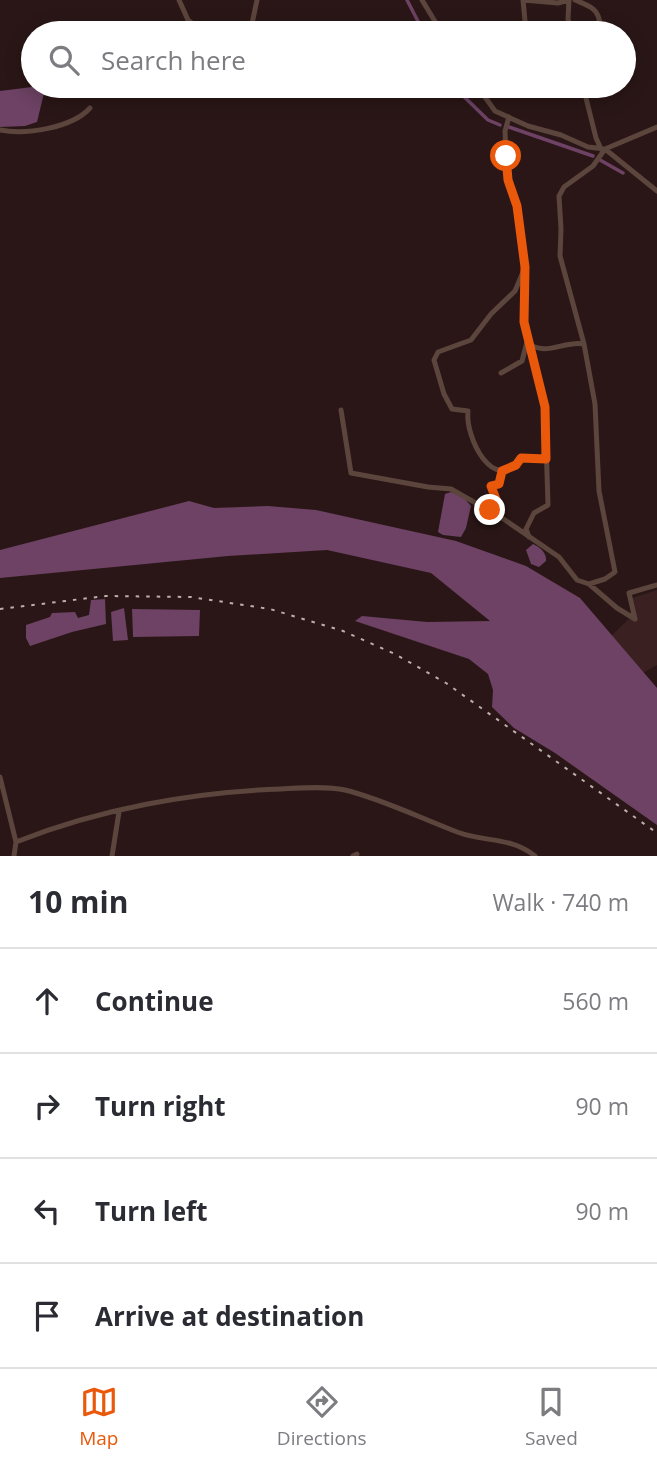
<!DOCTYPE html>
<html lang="en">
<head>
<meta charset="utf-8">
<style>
	body { margin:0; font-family:"Open Sans",sans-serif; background:#f2f2f3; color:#2b2b33 }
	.stop { position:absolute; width:21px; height:21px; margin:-16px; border:5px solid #ea580c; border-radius:50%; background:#fff }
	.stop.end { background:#ea580c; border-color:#fff; box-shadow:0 2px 7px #0008 }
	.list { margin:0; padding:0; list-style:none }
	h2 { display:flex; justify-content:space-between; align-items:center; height:91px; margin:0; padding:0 28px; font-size:30px }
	h2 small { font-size:23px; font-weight:400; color:#7c7c81 }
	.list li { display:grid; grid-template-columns:46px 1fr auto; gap:21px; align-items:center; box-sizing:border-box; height:105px; padding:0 28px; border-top:2px solid #e1e1e2 }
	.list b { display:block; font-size:26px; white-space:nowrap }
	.list em { font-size:23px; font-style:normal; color:#7c7c81 }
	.icon { flex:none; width:38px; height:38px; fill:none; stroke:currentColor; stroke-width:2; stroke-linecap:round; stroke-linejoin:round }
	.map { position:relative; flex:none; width:657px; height:856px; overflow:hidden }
	.search { position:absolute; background:#fff; box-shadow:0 4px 18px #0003; left:21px; right:21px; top:21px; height:77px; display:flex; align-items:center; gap:18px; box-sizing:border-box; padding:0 24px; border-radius:38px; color:#7c7c81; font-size:26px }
	.sheet { height:511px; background:#fff }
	nav { display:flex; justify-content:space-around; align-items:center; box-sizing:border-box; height:98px; border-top:2px solid #e1e1e2; background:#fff; font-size:19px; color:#7c7c81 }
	nav a { display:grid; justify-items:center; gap:4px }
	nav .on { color:#ea580c }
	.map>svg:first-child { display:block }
	.built { fill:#3a2020 }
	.water { fill:#6d4264 }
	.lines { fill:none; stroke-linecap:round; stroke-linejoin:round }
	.canal { stroke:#6d4264; stroke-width:3.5 }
	.minor { stroke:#5b453c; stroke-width:5 }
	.rail { stroke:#bdadad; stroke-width:2; stroke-dasharray:3.5 7; stroke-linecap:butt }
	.route { stroke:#ea580c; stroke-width:9 }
</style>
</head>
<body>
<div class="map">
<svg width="657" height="856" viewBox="0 0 657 856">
	<rect width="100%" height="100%" fill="#2a1616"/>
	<!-- built -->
	<path class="built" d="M657,590V665L643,673L611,636L632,616L629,599Z"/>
	<!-- water -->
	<path class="water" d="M32,87L45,89L37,122L25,126L0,127V91Z
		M451,492L463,497L471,506L466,528L461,537L443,535L438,532L445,494Z
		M189,501L214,508L268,506L316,510L456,541L526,566L580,598L657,688V825L555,753L514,728L492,707L493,690L488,674L469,659L355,621L362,616L427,622L490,621L431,573L327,550L228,556L0,578V550Z
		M533,544C540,547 547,553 546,561L539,567L531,564L526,550Z
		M105,599L106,624L72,632L30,646L26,638V625L50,617L52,613L75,612L78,618L89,615L91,600Z
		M124,608L128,640L113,641L111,612Z
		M132,609L200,610L199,636L133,637Z"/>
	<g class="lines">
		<!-- canal -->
		<path class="canal" d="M407,0L424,33
			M453,86L488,120L500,125
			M509,127L593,156
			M600,160L623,173"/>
		<!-- minor -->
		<path class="minor" d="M179,0L188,20L204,33
			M422,0L442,33
			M575,0C589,6 599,8 600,25L591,33
			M526,31L523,0L558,3L569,0L568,19L572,33
			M250,33L257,0
			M477,86L495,111L528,126L561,135L588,147L605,149L657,191
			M583,86L596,138L601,149
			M509,117L505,131L507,180L517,206L525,267L524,322L545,407L548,505L534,513L526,529L529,537
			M0,130C26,135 72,128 90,108
			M523,272L515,291L491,314L471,340L438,352L434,360L444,394L452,409L468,411C465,437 493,495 521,459L529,457L546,459
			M501,373L522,361L527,342C545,358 564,340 584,344
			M341,410L351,473L428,487L451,489L465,497L499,516L559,557L577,580L589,584L617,608L635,619
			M490,510L497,502L491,487L499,484L502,471
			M589,584L605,579L615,572L599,491L595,404L584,344L560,256L561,229L559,196L564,187L593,166L605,149L657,127
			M635,619L629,593L657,585
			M0,777L16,842L14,856
			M16,842C99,809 192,792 281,789C301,788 325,786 345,790C385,800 422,819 460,833C486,842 511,837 535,856
			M112,856L119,812
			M353,856L357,854"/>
		<!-- rail -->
		<path class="rail" d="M0,609L106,596L191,597L270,609L343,631L395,654L446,683L657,833"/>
	</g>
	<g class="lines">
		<!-- route -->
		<path class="route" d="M490,510L497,502L491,486L499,484L502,471L516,465L521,458L546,459L545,407L524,322L525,267L517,206L508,180L506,156"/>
	</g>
</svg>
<div class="stop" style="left:506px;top:156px"></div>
<div class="stop end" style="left:490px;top:510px"></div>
<div class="search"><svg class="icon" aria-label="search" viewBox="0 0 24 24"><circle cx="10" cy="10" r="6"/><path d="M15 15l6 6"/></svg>Search here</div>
</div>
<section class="sheet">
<h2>10 min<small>Walk · 740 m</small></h2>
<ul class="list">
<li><svg class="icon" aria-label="ahead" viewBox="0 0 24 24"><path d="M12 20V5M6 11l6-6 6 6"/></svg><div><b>Continue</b></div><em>560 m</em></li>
<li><svg class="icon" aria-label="right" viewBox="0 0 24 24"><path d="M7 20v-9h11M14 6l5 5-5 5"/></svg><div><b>Turn right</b></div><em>90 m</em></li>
<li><svg class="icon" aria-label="left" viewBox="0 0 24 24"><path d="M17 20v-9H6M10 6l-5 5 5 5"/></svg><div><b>Turn left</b></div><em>90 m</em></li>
<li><svg class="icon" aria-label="arrive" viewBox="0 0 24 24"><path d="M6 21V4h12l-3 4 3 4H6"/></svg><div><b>Arrive at destination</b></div></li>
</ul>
</section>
<nav>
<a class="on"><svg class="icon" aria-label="map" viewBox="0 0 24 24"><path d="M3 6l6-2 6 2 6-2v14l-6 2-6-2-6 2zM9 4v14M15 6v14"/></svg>Map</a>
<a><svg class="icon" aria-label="directions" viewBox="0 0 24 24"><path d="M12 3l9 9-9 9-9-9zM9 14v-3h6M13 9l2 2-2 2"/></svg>Directions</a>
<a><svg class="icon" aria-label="saved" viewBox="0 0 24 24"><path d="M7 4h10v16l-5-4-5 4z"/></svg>Saved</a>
</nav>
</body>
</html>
